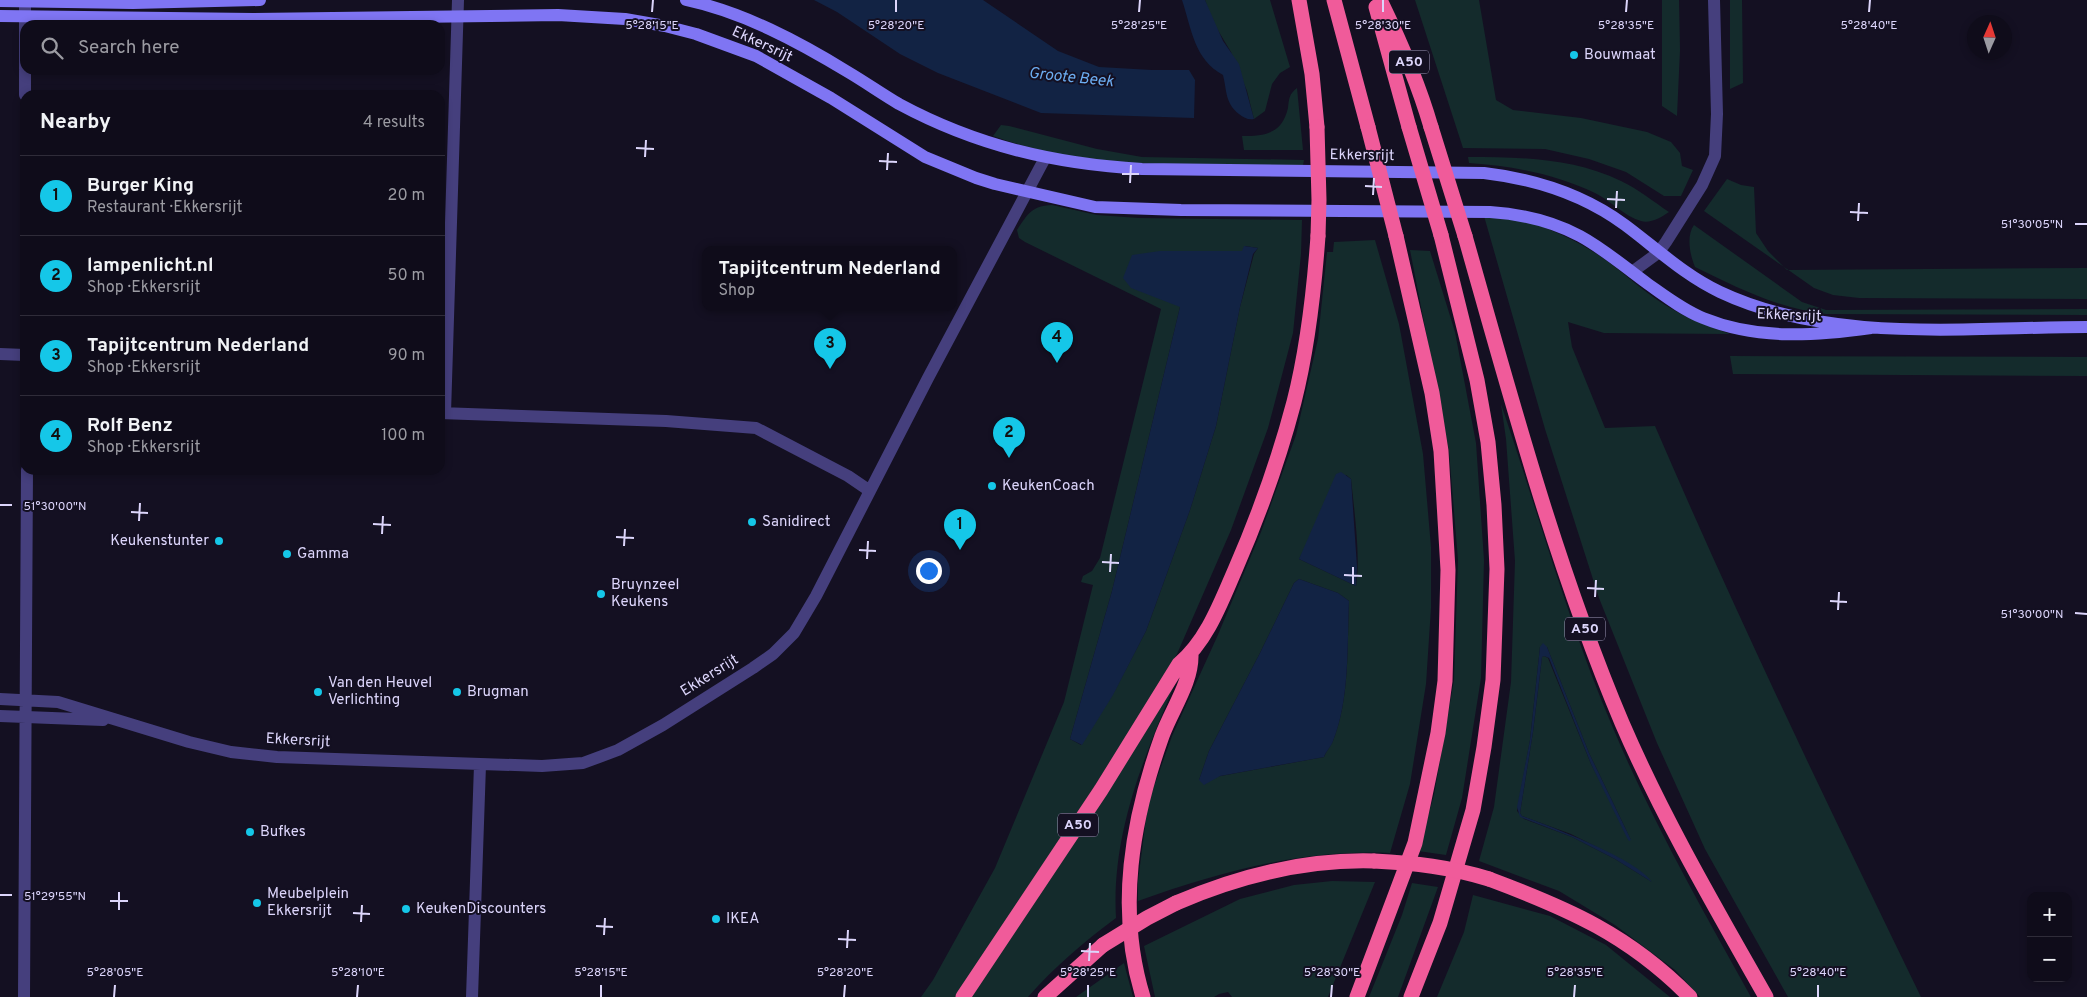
<!DOCTYPE html>
<html lang="en">
<head>
<meta charset="utf-8">
<style>
	body { margin:0; font-family:Overpass,sans-serif; background:#181523; color:#f1f3f6 }
	.controls { position:absolute; right:15px; bottom:15px; display:grid; overflow:hidden; border-radius:10px; box-shadow:0 2px 8px #0003 }
	.controls button { width:45px; height:45px; display:grid; place-items:center; padding:0; border:0; border-bottom:1px solid #2f2c39; background:#0f0c1a; color:#f1f3f6; font:25px sans-serif }
	.compass { position:absolute; left:1967px; top:15px; width:45px; height:45px; border-radius:50%; background:#0f0c1a; box-shadow:0 2px 8px #0003; rotate:3deg }
	.you { position:absolute; left:928px; top:570px; width:18px; height:18px; margin:-12px; border:4px solid #fff; border-radius:50%; background:#1a73e8; box-shadow:0 0 0 8px #1a73e833 }
	.badge { display:grid; place-items:center; width:32px; height:32px; border-radius:50%; background:#15c7e8; color:#111; font-size:16px; font-weight:700 }
	.pin { position:absolute; translate:-50% -41px; filter:drop-shadow(0 1px 2px #0008) }
	.pin::after { content:''; position:absolute; top:26px; width:18px; height:15px; background:inherit; clip-path:polygon(0 0,100% 0,50% 100%) }
	.popup { position:absolute; left:702px; top:246px; width:255px; height:65px; box-sizing:border-box; display:grid; place-content:center; border-radius:10px; background:#0f0c1a; filter:drop-shadow(0 1px 4px #0005); font-size:16px; white-space:nowrap; color:#9b9ba2 }
	.popup b { font-size:19px; color:#f1f3f6 }
	.popup::after { content:''; position:absolute; left:50%; top:100%; margin-left:-10px; border:10px solid transparent; border-top-color:#0f0c1a }
	.list { margin:0; padding:0; list-style:none }
	h2 { display:flex; justify-content:space-between; align-items:center; height:65px; margin:0; padding:0 20px; font-size:21px }
	h2 small { font-size:16px; font-weight:400; color:#9b9ba2 }
	.list li { display:grid; grid-template-columns:32px 1fr auto; gap:15px; align-items:center; box-sizing:border-box; height:80px; padding:0 20px; border-top:1px solid #2f2c39 }
	.list b { display:block; font-size:19px; white-space:nowrap }
	.list p { margin:0; font-size:16px; white-space:nowrap; color:#9b9ba2 }
	.list em { font-size:16px; font-style:normal; color:#9b9ba2 }
	.icon { flex:none; width:28px; height:28px; fill:none; stroke:currentColor; stroke-width:2; stroke-linecap:round; stroke-linejoin:round }
	.map { position:relative; flex:none; width:2087px; height:997px; overflow:hidden }
	.search { position:absolute; background:#0f0c1a; box-shadow:0 2px 8px #0003; left:20px; top:20px; width:425px; height:55px; display:flex; align-items:center; gap:12px; box-sizing:border-box; padding:0 18px; border-radius:15px; color:#9b9ba2; font-size:19px }
	.panel { position:absolute; background:#0f0c1a; box-shadow:0 2px 8px #0003; left:20px; top:90px; width:425px; height:385px; border-radius:15px }
	.map>svg:first-child { display:block }
	.green { fill:#142b2c; fill-rule:evenodd }
	.water { fill:#122344 }
	.lines { fill:none; stroke-linecap:round; stroke-linejoin:round }
	.street { stroke:#453f7d; stroke-width:12 }
	.secondary { stroke:#7f75f3; stroke-width:12 }
	.highway { stroke:#f05b9a; stroke-width:15 }
	.highway-bridge { stroke:#f05b9a; stroke-width:15 }
	.ticks { fill:none; stroke:#dcd5fb; stroke-width:2 }
	.poi-dot { fill:#15c7e8; stroke:#141022; stroke-width:2 }
	.labels { text-anchor:middle; dominant-baseline:central; stroke-width:4; stroke-linejoin:round; paint-order:stroke }
	.shield { fill:#141022; stroke:#a09aba; stroke-width:1 }
	.shield-label { font-size:14px; font-weight:bold; fill:#dcd5fb }
	.street-label { font-size:15px; fill:#dcd5fb; stroke:#141022 }
	.poi-label { font-size:15px; fill:#dcd5fb; stroke:#141022; text-anchor:start }
	.water-label { font-size:16px; font-style:italic; fill:#6cadf2; stroke:#141022 }
	.ticks-label { font-size:12px; text-anchor:middle; fill:#dcd5fb; stroke:#141022; stroke-width:4; stroke-linejoin:round; paint-order:stroke }
</style>
</head>
<body>
<div class="map">
<svg width="2087" height="997" viewBox="0 0 2087 997">
	<rect width="100%" height="100%" fill="#141022"/>
	<!-- green -->
	<path class="green" d="M1205,0H1270L1290,67L1280,73L1272,84L1265,111L1254,119L1247,91L1231,52L1213,22Z
		M1415,0H1479L1496,100L1513,110L1581,118L1647,132L1671,142L1680,153L1682,166L1693,170L1681,196H1664L1626,172L1589,159L1545,149L1463,148Z
		M1662,0H1679L1680,50L1677,116L1662,106Z
		M1730,0H1742L1743,83L1730,89Z
		M1297,88L1303,150H1244L1242,136C1265,136 1282,134 1288,108C1289,99 1289,94 1297,88Z
		M1001,125L1009,126L1097,149L1142,157L1304,160L1303,165C1200,164 1092,172 993,136Z
		M1468,157C1520,157 1573,158 1621,181C1638,189 1654,202 1669,212C1662,217 1650,224 1641,221C1624,216 1611,201 1595,193C1555,174 1513,166 1469,163Z
		M1727,179L1741,185L1754,187L1756,233L1768,251L1787,270L2087,268V299L1859,298L1833,295L1814,288L1704,211Z
		M1052,205L1097,215L1139,218L1302,220L1301,254L1293,333L1268,428L1231,530L1177,654L1140,716L958,997H921L933,980L995,868L1064,702L1093,585L1081,582L1083,576L1092,571L1100,558L1161,309L1025,242L1019,238L1017,230C1028,214 1031,206 1052,205ZM1245,246L1258,248L1254,254L1240,307L1216,426L1190,510L1146,631L1113,694L1081,745L1070,739L1112,591L1180,307L1243,251Z
		M1484,216C1494,217 1505,217 1515,219C1547,225 1589,246 1615,267C1632,280 1648,295 1667,306C1687,319 1709,326 1730,334L1604,333L1568,322L1572,347L1605,428L1655,426C1738,619 1829,808 1921,997H1788L1705,849L1657,743L1599,598L1545,429Z
		M1694,225L1802,302L1826,310L2087,309V315L1826,314C1779,309 1736,287 1695,267C1690,255 1686,236 1694,225Z
		M1375,240L1399,324L1423,454L1431,547V608L1426,684L1410,784L1390,853C1303,849 1219,872 1138,901V881L1148,803L1172,736L1217,637L1261,532L1296,435L1318,339L1327,252H1333L1334,242ZM1346,475L1351,479C1354,509 1361,558 1356,586L1299,559ZM1299,579L1338,593L1349,601C1347,647 1350,698 1333,741C1331,746 1326,751 1324,757L1199,780L1209,751L1260,653L1294,583Z
		M1410,250L1430,251L1455,332L1476,443L1484,560L1481,678L1462,798L1446,855L1418,851L1434,795L1454,680L1458,560L1449,451Z
		M1730,356L2087,357V376L1733,374Z
		M1501,404C1538,512 1568,623 1613,728C1652,821 1702,909 1751,997H1700L1675,970L1615,925L1559,891L1479,861L1494,807L1511,682L1515,561L1506,439ZM1540,647H1547L1589,753L1631,840L1591,764L1548,658L1544,656L1542,657L1533,732L1520,813L1522,816L1571,834L1617,857L1652,882L1615,859L1572,837L1524,819L1517,811L1530,740Z
		M1180,672C1147,750 1111,830 1116,918C1085,941 1054,967 1028,997H969Z
		M1332,881L1375,882L1328,997H1232L1228,992L1219,994L1214,997H1155L1144,946L1240,899L1294,885Z
		M1412,883L1438,887L1398,997H1369L1402,915Z
		M1473,895L1550,916L1606,945L1670,997H1437L1464,932Z
		M1124,963L1133,997H1076Z"/>
	<!-- water -->
	<path class="water" d="M814,0H983L1058,51L1099,67L1152,70H1189L1195,80L1194,118L1041,113L938,73L900,54L837,12Z
		M1182,0H1205L1223,41L1239,64L1254,119C1248,120 1244,118 1239,114C1225,103 1227,91 1223,75C1194,59 1192,30 1182,0Z
		M1244,246L1258,248L1253,254L1240,307L1216,426L1190,510L1146,631L1113,695L1082,745L1070,739L1112,591L1180,307L1131,288L1123,278L1132,255L1160,251H1242Z
		M1341,472L1351,479L1357,567L1356,586L1299,559L1336,474Z
		M1299,579L1338,593L1349,601C1347,645 1350,699 1333,741C1331,747 1326,751 1324,757L1220,776L1204,785L1199,780L1209,751L1260,653L1294,583Z
		M1543,643L1547,647L1589,753L1631,840L1629,841L1627,838L1591,764L1549,658L1544,656L1542,657L1533,732L1520,813L1522,816C1550,826 1637,859 1652,882L1615,859L1572,837L1520,817L1517,807L1530,740L1540,647Z"/>
	<g class="lines">
		<!-- street -->
		<path class="street" d="M25,2V69
			M25,70V95
			M1632,272L1658,253L1666,242L1702,185L1715,156L1717,114L1714,0
			M0,354L25,355
			M440,413L666,421L756,428L848,476L870,491
			M445,413L458,0
			M0,699L58,702L189,742L231,752L277,757L542,766L583,763L618,750L663,725L753,668L773,654L794,633L816,596L928,378L1045,158
			M0,716L103,720
			M24,997L27,470
			M472,997L480,765"/>
		<!-- secondary -->
		<path class="secondary" d="M686,0C743,12 799,42 848,72C865,82 882,94 899,104C977,146 1055,164 1142,169L1484,173C1535,179 1583,194 1625,225C1656,248 1684,275 1720,292C1830,344 1969,327 2087,327
			M0,1L133,3L260,0
			M0,16L253,19L558,15L625,19L665,26L696,34L756,56L831,98L925,157L976,178L995,184L1095,207L1181,210L1490,212C1521,214 1552,221 1580,236C1604,249 1626,268 1648,284C1665,296 1683,310 1703,318C1757,340 1814,336 1871,328"/>
		<!-- highway -->
		<path class="highway" d="M1299,0L1312,74L1317,127
			M1334,0L1368,127
			M1380,0C1400,41 1418,82 1431,127
			M1376,7L1409,127
			M1465,236C1511,398 1556,567 1622,723C1663,818 1715,907 1766,997
			M1489,879C1569,909 1629,935 1690,997
			M1176,903C1239,876 1306,859 1374,861
			M963,997L1101,790L1179,664C1207,641 1221,602 1235,570C1259,515 1279,459 1294,402C1308,347 1314,292 1318,236
			M1045,997L1103,945
			M1143,997C1116,909 1132,820 1162,736C1172,709 1192,682 1191,654
			M1357,997L1415,843L1438,733L1445,681L1448,570L1441,451L1432,393L1396,236
			M1411,997L1440,923L1473,810L1484,747L1493,680L1497,569L1494,505L1488,442L1477,380L1441,235"/>
		<!-- highway-bridge -->
		<path class="highway-bridge" d="M1317,127L1319,200L1318,236
			M1368,127L1396,236
			M1409,127L1441,235
			M1431,127L1465,236
			M1374,861C1415,863 1450,867 1489,879
			M1103,945L1147,918L1176,903"/>
	</g>
	<!-- ticks -->
	<path class="ticks" d="M652,12L653,0M896,12V0M1139,12L1140,0M1383,12V0M1626,12L1627,0M1869,12L1870,0M636,148L654,149M645,157L646,140M879,161L897,162M887,170L888,153M1122,174H1139M1130,183L1131,165M1365,186L1382,187M1373,195L1374,178M1607,199L1625,200M1616,208L1617,191M1850,212L1868,213M1858,221L1859,203M2075,224H2087M0,505H12M131,512L148,513M139,521L140,503M373,524L391,525M382,534L383,516M616,537L634,538M624,546L625,529M859,550L876,551M867,559L868,541M1102,562L1119,563M1110,572L1111,554M1344,575L1362,576M1353,584V567M1587,588L1604,589M1595,597L1596,580M1830,601L1847,602M1838,610L1839,592M2075,613L2087,614M0,895H12M110,901H128M119,910V892M353,913L370,914M361,922L362,905M596,926L613,927M604,935L605,918M838,939L856,940M847,948L848,930M1081,951L1099,952M1089,961L1090,943M114,997L115,985M357,997L358,985M601,997V985M844,997L845,985M1088,997V985M1331,997L1332,985M1574,997L1575,985M1818,997V985"/>
	<!-- markers -->
	<g class="poi-dot">
		<circle cx="1574" cy="55" r="5"/>
		<circle cx="992" cy="486" r="5"/>
		<circle cx="752" cy="522" r="5"/>
		<circle cx="219" cy="541" r="5"/>
		<circle cx="287" cy="554" r="5"/>
		<circle cx="601" cy="594" r="5"/>
		<circle cx="318" cy="692" r="5"/>
		<circle cx="457" cy="692" r="5"/>
		<circle cx="250" cy="832" r="5"/>
		<circle cx="257" cy="903" r="5"/>
		<circle cx="406" cy="909" r="5"/>
		<circle cx="716" cy="919" r="5"/>
	</g>
	<g class="labels">
		<!-- shield labels -->
		<g class="shield">
			<rect x="1389" y="50.5" width="40" height="23" rx="4"/>
			<rect x="1565" y="617.5" width="40" height="23" rx="4"/>
			<rect x="1058" y="813.5" width="40" height="23" rx="4"/>
		</g>
		<g class="shield-label">
			<text x="1409" y="62">A50</text>
			<text x="1585" y="629">A50</text>
			<text x="1078" y="825">A50</text>
		</g>
		<!-- street labels -->
		<g class="street-label">
			<text transform="translate(762 45) rotate(25)">Ekkersrijt</text>
			<text transform="translate(1362 156) rotate(1)">Ekkersrijt</text>
			<text transform="translate(1789 316) rotate(2)">Ekkersrijt</text>
			<text transform="translate(710 676) rotate(-32)">Ekkersrijt</text>
			<text transform="translate(298 741) rotate(3)">Ekkersrijt</text>
		</g>
		<!-- poi labels -->
		<g class="poi-label">
			<text x="1584" y="55">Bouwmaat</text>
			<text x="1002" y="486">KeukenCoach</text>
			<text x="762" y="522">Sanidirect</text>
			<text x="209" y="541" text-anchor="end">Keukenstunter</text>
			<text x="297" y="554">Gamma</text>
			<text x="611" y="585">Bruynzeel<tspan x="611" dy="17">Keukens</tspan></text>
			<text x="328" y="683">Van den Heuvel<tspan x="328" dy="17">Verlichting</tspan></text>
			<text x="467" y="692">Brugman</text>
			<text x="260" y="832">Bufkes</text>
			<text x="267" y="894">Meubelplein<tspan x="267" dy="17">Ekkersrijt</tspan></text>
			<text x="416" y="909">KeukenDiscounters</text>
			<text x="726" y="919">IKEA</text>
		</g>
		<!-- water labels -->
		<g class="water-label">
			<text transform="translate(1071 78) rotate(6)">Groote Beek</text>
		</g>
	</g>
	<g class="ticks-label">
		<text x="652" y="29">5°28'15"E</text>
		<text x="896" y="29">5°28'20"E</text>
		<text x="1139" y="29">5°28'25"E</text>
		<text x="1383" y="29">5°28'30"E</text>
		<text x="1626" y="29">5°28'35"E</text>
		<text x="1869" y="29">5°28'40"E</text>
		<text x="2032" y="228">51°30'05"N</text>
		<text x="55" y="510">51°30'00"N</text>
		<text x="2032" y="618">51°30'00"N</text>
		<text x="55" y="900">51°29'55"N</text>
		<text x="115" y="976">5°28'05"E</text>
		<text x="358" y="976">5°28'10"E</text>
		<text x="601" y="976">5°28'15"E</text>
		<text x="845" y="976">5°28'20"E</text>
		<text x="1088" y="976">5°28'25"E</text>
		<text x="1332" y="976">5°28'30"E</text>
		<text x="1575" y="976">5°28'35"E</text>
		<text x="1818" y="976">5°28'40"E</text>
	</g>
</svg>
<div class="controls">
<button>+</button>
<button>−</button>
</div>
<svg class="compass" viewBox="-18 -18 36 36"><path d="M0-13l5 13h-10z" fill="#e53935"/><path d="M0 13l5-13h-10z" fill="#9b9ba2"/></svg>
<div class="you"></div>
<div class="pin badge" style="left:960px;top:550px">1</div>
<div class="pin badge" style="left:1009px;top:458px">2</div>
<div class="pin badge" style="left:830px;top:369px">3</div>
<div class="popup"><b>Tapijtcentrum Nederland</b>Shop</div>
<div class="pin badge" style="left:1057px;top:363px">4</div>
<div class="search"><svg class="icon" aria-label="search" viewBox="0 0 24 24"><circle cx="10" cy="10" r="6"/><path d="M15 15l6 6"/></svg>Search here</div>
<section class="panel">
<h2>Nearby<small>4 results</small></h2>
<ul class="list">
<li><span class="badge">1</span><div><b>Burger King</b><p>Restaurant · Ekkersrijt</p></div><em>20 m</em></li>
<li><span class="badge">2</span><div><b>lampenlicht.nl</b><p>Shop · Ekkersrijt</p></div><em>50 m</em></li>
<li><span class="badge">3</span><div><b>Tapijtcentrum Nederland</b><p>Shop · Ekkersrijt</p></div><em>90 m</em></li>
<li><span class="badge">4</span><div><b>Rolf Benz</b><p>Shop · Ekkersrijt</p></div><em>100 m</em></li>
</ul>
</section>
</div>
</body>
</html>
